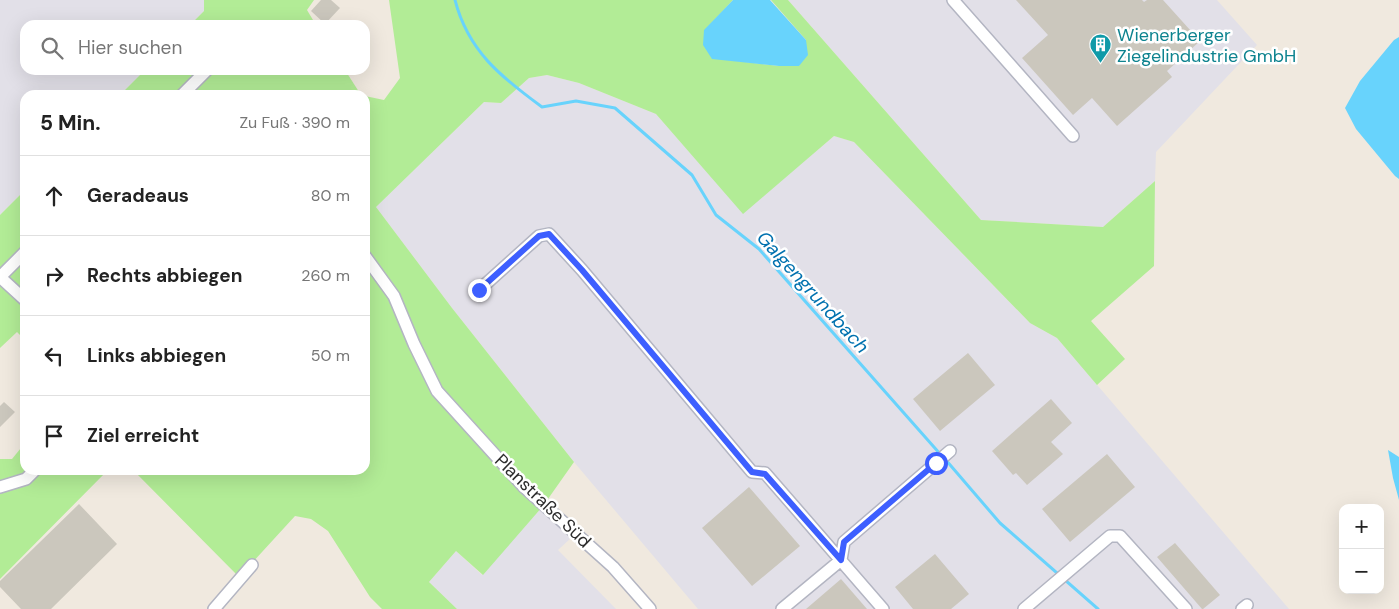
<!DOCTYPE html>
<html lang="de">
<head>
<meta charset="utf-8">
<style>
	body { margin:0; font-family:"DM Sans",sans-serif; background:#f6f6f6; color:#222 }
	.controls { position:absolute; right:15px; bottom:15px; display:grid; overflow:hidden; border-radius:10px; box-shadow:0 5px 20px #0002 }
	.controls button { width:45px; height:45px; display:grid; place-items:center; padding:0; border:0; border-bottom:1px solid #e0e0e0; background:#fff; color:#222; font:25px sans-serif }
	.stop { position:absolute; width:15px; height:15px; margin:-11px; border:4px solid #3d5fff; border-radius:50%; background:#fff }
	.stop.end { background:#3d5fff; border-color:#fff; box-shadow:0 1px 5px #0008 }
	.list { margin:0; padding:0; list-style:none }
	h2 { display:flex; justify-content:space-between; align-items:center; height:65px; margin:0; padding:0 20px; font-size:21px }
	h2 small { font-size:16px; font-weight:400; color:#767676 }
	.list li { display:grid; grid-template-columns:32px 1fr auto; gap:15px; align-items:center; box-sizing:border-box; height:80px; padding:0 20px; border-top:1px solid #e0e0e0 }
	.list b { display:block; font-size:19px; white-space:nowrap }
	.list em { font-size:16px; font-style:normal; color:#767676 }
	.icon { flex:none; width:28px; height:28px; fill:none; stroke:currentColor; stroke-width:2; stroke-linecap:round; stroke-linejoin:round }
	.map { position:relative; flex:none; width:1399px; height:609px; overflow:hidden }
	.search { position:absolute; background:#fff; box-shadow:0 5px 20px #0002; left:20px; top:20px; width:350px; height:55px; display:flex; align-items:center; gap:12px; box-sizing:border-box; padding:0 18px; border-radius:15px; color:#767676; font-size:19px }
	.panel { position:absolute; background:#fff; box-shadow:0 5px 20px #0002; left:20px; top:90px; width:350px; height:385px; border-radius:15px }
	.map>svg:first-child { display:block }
	.industrial { fill:#e2e0e8 }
	.green { fill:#b2ec96 }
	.water { fill:#68d3fc }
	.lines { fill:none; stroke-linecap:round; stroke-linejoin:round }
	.stream { stroke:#68d3fc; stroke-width:3 }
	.building { fill:#cbc7bd }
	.minor-casing { stroke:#b3b5c2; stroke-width:14 }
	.minor { stroke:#fff; stroke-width:11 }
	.route { stroke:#3d5fff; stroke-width:6 }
	.labels { text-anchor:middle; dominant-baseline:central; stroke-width:5; stroke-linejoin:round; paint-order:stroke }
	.culture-label { font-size:18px; fill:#0d838f; stroke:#fff; text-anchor:start }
	.street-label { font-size:18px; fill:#2d2d2d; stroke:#fff }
	.water-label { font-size:19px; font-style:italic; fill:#0071af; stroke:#fff }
</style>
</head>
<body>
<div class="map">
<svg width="1399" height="609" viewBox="0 0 1399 609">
	<rect width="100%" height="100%" fill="#f0e9df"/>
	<!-- industrial -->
	<path class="industrial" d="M0,0H204V11L190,25H25V70H145L120,95H25V190L0,215Z
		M788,0H1217L1257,45L1156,152L1155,181L1103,227L981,220Z
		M547,75L579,83L656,114L743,213L834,136L854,142L1030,323L1057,338L1289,609H698L574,462L452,308L376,207L484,102L501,103L529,78Z
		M543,506L571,538L558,550L616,609H457L429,582L456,551L482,575Z"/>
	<!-- green -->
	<path class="green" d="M204,0H314L307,10L316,25H190L204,11Z
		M389,0H733L704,31L712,58L779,66H799L806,40L771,0H788L981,220L1103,227L1155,181L1154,266L1091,321L1125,359L1097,385L1057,338L1030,323L854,142L834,136L743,214L656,114L579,83L547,75L529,78L501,103L484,102L376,207L452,308L574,462L543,506L483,575L456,551L429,582L457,609H382L370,597L328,531L311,519L295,516L239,577L133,470H365V96L384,100L400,78Z
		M145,70H345L361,95H120Z
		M25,190V340L17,332L0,348V215Z
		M25,443V470H108L0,579V459H12Z"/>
	<!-- water -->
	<path class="water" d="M733,0H770L806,40L808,55L799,66H779L712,59L703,45L704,30Z
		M1399,37V179L1395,176L1356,129L1345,108L1360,81L1394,40Z
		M1388,450L1399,457V500L1393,478Z"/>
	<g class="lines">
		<!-- stream -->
		<path class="stream" d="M455,0C468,51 501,77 542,107L576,101L615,108L692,175L716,215L759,249L941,455
			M945,459L1000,523L1098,609"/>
	</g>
	<!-- building -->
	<path class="building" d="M321,0H331L340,8L325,24L311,11Z
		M1016,0H1142L1144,2L1147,0H1163L1200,41L1167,71L1172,77L1117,126L1092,98L1073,115L1022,58L1048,35Z
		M968,353L995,385L940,431L913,399Z
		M1051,399L1072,423L1051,442L1063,454L1027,485L1016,473L1013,475L992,451Z
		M4,402L15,412L0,427V406Z
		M1107,454L1135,487L1070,542L1042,509Z
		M749,487L800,546L752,586L702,528Z
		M79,504L117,544L51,609H21L0,587V581Z
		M1175,543L1220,595L1203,609H1202L1157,557Z
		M935,554L969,594L951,609H913L895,587Z
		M841,579L867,609H806Z"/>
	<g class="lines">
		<defs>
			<path id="minor" d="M953,0L1073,136
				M182,95L207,70
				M365,256L394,296L414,344L437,391L524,487L613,567L650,609
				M0,277L25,252
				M0,277L25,300
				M479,290L539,236L549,234L582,270L752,472L765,473L883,609
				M0,487L26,479L35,470
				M214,609L252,565
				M782,609L841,560L844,542L950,451
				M1024,609L1110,536H1120L1186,609
				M1242,609L1247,605"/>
		</defs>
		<!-- minor casing -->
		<use href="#minor" class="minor-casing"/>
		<!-- minor -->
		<use href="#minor" class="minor"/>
	</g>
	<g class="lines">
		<!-- route -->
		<path class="route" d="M479,290L539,236L549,234L582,270L752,472L765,474L841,560L844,542L936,463"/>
	</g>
	<!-- icons -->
	<defs>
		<symbol id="building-pin" viewBox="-11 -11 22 30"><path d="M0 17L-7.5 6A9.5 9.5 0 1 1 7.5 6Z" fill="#0f9aa8" stroke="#fff"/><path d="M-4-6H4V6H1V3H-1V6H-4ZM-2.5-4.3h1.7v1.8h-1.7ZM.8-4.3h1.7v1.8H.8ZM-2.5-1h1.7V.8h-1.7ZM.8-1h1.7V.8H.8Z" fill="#fff"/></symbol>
	</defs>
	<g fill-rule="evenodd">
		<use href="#building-pin" x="1088" y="32" width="25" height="34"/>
	</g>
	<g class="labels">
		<!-- culture labels -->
		<g class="culture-label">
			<text x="1117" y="35">Wienerberger<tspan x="1117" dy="21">Ziegelindustrie GmbH</tspan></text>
		</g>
		<!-- street labels -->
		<g class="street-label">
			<text transform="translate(543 501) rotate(44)">Planstraße Süd</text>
		</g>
		<!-- water labels -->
		<g class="water-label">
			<text transform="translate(813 292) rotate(48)">Galgengrundbach</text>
		</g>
	</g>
</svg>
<div class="controls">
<button>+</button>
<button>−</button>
</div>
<div class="stop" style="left:936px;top:463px"></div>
<div class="stop end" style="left:479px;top:290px"></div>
<div class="search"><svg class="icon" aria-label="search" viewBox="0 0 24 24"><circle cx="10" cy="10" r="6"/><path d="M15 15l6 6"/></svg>Hier suchen</div>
<section class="panel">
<h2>5 Min.<small>Zu Fuß · 390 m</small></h2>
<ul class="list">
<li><svg class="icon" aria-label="ahead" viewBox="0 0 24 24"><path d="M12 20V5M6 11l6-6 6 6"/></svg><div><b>Geradeaus</b></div><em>80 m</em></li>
<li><svg class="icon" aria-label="right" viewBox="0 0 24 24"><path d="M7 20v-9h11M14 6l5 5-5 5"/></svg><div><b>Rechts abbiegen</b></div><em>260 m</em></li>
<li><svg class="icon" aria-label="left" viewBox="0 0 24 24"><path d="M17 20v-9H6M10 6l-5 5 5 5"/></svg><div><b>Links abbiegen</b></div><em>50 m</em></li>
<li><svg class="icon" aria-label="arrive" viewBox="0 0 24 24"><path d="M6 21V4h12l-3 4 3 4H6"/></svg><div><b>Ziel erreicht</b></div></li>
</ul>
</section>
</div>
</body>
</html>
